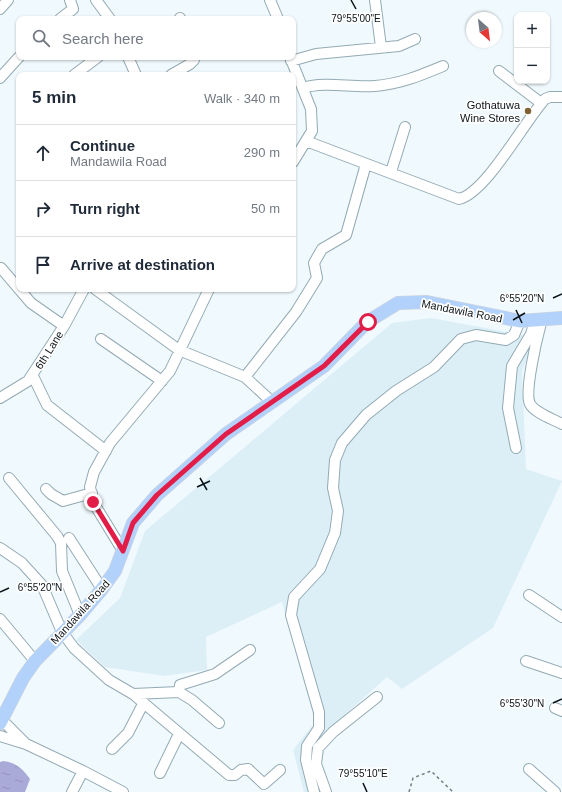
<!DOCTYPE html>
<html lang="en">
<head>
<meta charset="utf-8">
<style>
	body { margin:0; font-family:Arial,sans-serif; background:#f6f6f7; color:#1f2937 }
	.controls { position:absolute; right:12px; top:12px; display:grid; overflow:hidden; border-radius:8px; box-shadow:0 1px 3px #0004 }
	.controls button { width:36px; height:36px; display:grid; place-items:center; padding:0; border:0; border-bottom:1px solid #e0e1e3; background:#fff; color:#1f2937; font:20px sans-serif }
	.compass { position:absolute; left:466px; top:12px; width:36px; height:36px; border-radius:50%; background:#fff; box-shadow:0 1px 3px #0004; rotate:152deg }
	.stop { position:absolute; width:12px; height:12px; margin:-9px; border:3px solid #e11d48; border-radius:50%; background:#fff }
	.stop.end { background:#e11d48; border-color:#fff; box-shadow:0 1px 4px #0008 }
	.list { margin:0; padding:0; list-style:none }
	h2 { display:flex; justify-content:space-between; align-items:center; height:52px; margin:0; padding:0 16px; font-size:17px }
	h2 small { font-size:13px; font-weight:400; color:#747a83 }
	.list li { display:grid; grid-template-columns:26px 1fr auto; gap:12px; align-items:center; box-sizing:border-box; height:56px; padding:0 16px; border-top:1px solid #e0e1e3 }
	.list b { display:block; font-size:15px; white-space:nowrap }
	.list p { margin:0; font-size:13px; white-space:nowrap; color:#747a83 }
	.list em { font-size:13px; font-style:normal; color:#747a83 }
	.icon { flex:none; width:22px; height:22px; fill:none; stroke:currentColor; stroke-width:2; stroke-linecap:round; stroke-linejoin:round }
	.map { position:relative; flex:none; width:562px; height:792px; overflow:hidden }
	.search { position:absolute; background:#fff; box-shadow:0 1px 3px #0004; left:16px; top:16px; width:280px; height:44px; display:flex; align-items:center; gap:10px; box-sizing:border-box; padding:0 14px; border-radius:8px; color:#747a83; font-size:15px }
	.panel { position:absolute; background:#fff; box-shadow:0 1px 3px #0004; left:16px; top:72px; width:280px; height:220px; border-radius:8px }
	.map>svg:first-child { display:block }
	.built { fill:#dceff7 }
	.water { fill:url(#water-ripples) }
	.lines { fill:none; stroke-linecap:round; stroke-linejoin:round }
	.minor-casing { stroke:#93aab4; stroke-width:12 }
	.major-casing { stroke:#d3d5d5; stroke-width:14 }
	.path { stroke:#747d81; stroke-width:1.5; stroke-dasharray:3 3; stroke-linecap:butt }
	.minor { stroke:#fff; stroke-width:10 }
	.major { stroke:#b3d2fb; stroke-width:13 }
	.route { stroke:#e11d48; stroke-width:5 }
	.ticks { fill:none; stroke:#0b1317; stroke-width:1.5 }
	.poi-dot { fill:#7d6234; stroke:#fff; stroke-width:1.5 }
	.labels { text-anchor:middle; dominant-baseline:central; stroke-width:3.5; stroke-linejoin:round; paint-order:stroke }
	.poi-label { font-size:11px; fill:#0b1317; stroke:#fff; text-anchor:end }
	.street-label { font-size:11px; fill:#0b1317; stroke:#fff }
	.ticks-label { font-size:10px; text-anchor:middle; fill:#0b1317; stroke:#fff; stroke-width:3.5; stroke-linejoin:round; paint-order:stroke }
</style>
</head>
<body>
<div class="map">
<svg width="562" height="792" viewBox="0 0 562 792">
	<defs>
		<pattern id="water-ripples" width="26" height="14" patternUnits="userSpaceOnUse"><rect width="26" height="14" fill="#aaaad8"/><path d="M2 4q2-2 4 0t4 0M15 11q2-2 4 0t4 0" fill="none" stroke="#9191b9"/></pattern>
	</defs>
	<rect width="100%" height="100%" fill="#f0f9fe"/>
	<!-- built -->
	<path class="built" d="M431,318L534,337L522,372L526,469L562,481L493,628L402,689L387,677L332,726L315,745L311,762L321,792H304L293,750L315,722L282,602L206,637L207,670L164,676L105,667L76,640L120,598L145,531L392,323Z"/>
	<!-- water -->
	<path class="water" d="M3,761C15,762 23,769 30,779L25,792H0V762Z"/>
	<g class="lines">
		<defs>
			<path id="minor" d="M96,0L110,19
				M270,0L278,19
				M375,0L381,47
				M0,9L8,0
				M180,18V19
				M60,19L73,9L70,0
				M128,57L136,75
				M290,57L311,109L312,131L293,162
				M291,61L316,54L399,46L415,39
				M499,71L541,103
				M74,75L98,57
				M171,75L190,64L194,60V57
				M0,78L19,57
				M303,88C326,81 351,88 375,86C400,84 419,76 443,66
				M306,141L459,199C486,193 524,122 545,99L550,97H562
				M391,172L405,127
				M1,268L31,303L64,326
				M95,289L179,350L245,377L271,401
				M541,323C537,338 524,392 530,404C535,413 553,419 562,424
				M101,339L162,381
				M33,376L47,405L106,451
				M245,377L296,312L317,278L314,263L322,249L346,235L366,164
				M0,398L28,381L64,326L84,289
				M516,448L508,408L512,366L531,334L535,321
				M9,478L57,536L61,543L62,571L80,615
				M46,489L51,494L63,501L92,493
				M69,538L102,589
				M0,548L22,563L42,585L62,632L74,648L109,680L133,694L229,775H235L241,770L248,769L264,784L280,770
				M123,551L93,502L90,487L94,472L110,443L170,371L209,289
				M529,595L562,617
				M0,619L35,661
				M526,661L562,673
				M179,692L192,700L219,723
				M133,694L179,692L180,685L215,674L250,650
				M555,708L562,711
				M0,718L25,743
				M0,736L26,744L83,771L123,792
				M112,749L128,733L143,704
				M529,769L555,792
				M160,773L179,734
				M72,792L83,771
				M314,792L306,760L307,746L319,728V712L291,615L294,597L320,569L335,533L338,511L333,488L335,460L342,443L366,415L396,391L434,367L461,339L476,335L506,340L514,335L520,321
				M326,792L316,764L318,748L333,732L377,697"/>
			<path id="major" d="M0,723L23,678L35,661L80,615L102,589L115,571L133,523L157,495L226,434L324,366L367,322L398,303L427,302L520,321L562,318"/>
		</defs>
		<!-- minor casing -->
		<use href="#minor" class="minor-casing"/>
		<!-- major casing -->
		<use href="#major" class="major-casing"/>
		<!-- path -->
		<path class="path" d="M409,792L413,778L431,771L453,792"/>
		<!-- minor -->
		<use href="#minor" class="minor"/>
		<!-- major -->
		<use href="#major" class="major"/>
	</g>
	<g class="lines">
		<!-- route -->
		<path class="route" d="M93,502L123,551L133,523L157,495L226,434L324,366L368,322"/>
	</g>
	<!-- ticks -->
	<path class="ticks" d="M351,0L356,9M553,298L562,294M516,310L522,323M513,320L525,313M200,478L207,490M197,487L210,481M0,592L9,588M553,703L562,699M363,783L367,792"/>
	<!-- markers -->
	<circle class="poi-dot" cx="528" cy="111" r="4"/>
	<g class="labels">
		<!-- poi labels -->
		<g class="poi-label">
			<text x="520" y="105">Gothatuwa<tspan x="520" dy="13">Wine Stores</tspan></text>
		</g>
		<!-- street labels -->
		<g class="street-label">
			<text transform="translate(462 311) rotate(11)">Mandawila Road</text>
			<text transform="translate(49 350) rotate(-58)">6th Lane</text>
			<text transform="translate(80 612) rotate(-48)">Mandawila Road</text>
		</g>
	</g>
	<g class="ticks-label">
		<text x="356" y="22">79°55'00"E</text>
		<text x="522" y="302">6°55'20"N</text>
		<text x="40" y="591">6°55'20"N</text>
		<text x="522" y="707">6°55'30"N</text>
		<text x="363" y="777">79°55'10"E</text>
	</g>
</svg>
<div class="controls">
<button>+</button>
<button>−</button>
</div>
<svg class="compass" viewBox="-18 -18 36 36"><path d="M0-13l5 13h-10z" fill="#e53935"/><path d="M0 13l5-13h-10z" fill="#747a83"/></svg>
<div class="stop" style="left:368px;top:322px"></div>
<div class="stop end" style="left:93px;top:502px"></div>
<div class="search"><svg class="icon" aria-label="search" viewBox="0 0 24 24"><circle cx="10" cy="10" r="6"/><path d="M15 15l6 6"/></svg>Search here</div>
<section class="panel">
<h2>5 min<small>Walk · 340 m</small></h2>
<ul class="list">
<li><svg class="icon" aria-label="ahead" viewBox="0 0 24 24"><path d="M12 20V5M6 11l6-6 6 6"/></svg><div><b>Continue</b><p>Mandawila Road</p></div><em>290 m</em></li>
<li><svg class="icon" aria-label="right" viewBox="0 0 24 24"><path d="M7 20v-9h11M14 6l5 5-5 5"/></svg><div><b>Turn right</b></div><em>50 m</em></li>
<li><svg class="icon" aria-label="arrive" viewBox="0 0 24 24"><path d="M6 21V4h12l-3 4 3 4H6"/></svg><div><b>Arrive at destination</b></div></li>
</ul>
</section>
</div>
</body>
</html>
